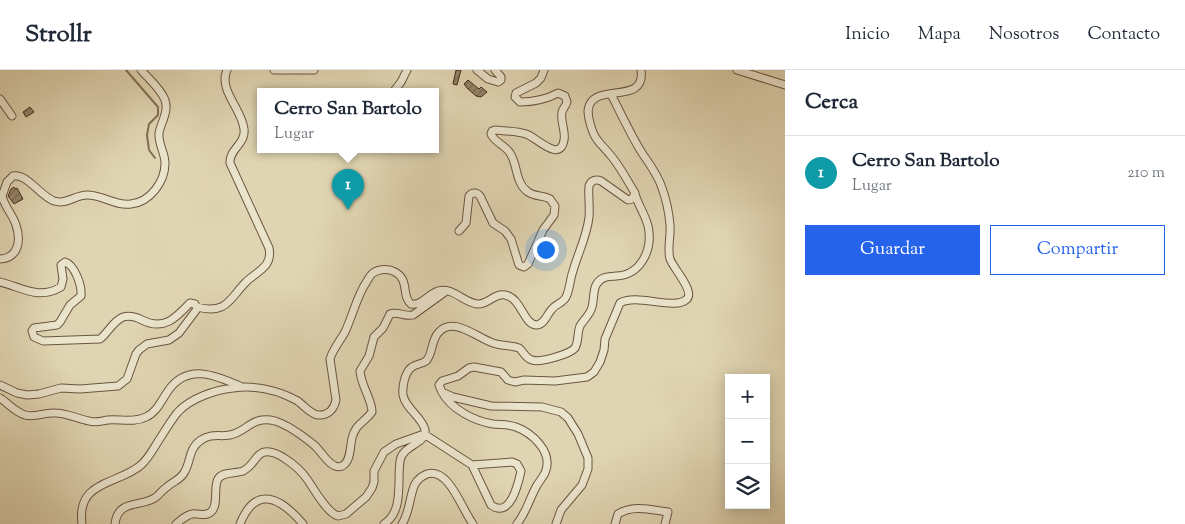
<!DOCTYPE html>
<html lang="es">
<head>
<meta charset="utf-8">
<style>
	body { margin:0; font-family:"Sorts Mill Goudy",serif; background:#f2f2f3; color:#1f2937 }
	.controls { position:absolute; right:15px; bottom:15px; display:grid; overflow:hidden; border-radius:0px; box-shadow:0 2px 12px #0003 }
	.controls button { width:45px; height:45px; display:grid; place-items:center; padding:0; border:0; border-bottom:1px solid #e0e1e3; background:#fff; color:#1f2937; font:25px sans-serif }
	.you { position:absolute; left:545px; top:179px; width:18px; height:18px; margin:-12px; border:4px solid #fff; border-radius:50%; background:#1a73e8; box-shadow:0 0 0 8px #1a73e833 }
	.badge { display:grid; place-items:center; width:32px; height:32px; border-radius:50%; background:#2563eb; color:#fff; font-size:16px; font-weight:700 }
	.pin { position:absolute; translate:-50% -41px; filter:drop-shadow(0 1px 2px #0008) }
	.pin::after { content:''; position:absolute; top:26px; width:18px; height:15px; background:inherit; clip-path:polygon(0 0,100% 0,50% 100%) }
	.popup { position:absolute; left:257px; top:18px; width:182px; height:65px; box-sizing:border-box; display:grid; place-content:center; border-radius:0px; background:#fff; filter:drop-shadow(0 1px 4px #0005); font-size:16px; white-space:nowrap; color:#747a83 }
	.popup b { font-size:19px; color:#1f2937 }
	.popup::after { content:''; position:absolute; left:50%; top:100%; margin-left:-10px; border:10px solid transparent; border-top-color:#fff }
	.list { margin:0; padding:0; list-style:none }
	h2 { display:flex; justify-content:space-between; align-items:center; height:65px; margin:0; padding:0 20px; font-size:21px }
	h2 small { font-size:16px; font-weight:400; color:#747a83 }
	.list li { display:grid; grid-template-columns:32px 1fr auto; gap:15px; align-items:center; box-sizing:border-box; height:75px; padding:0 20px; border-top:1px solid #e0e1e3 }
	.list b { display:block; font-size:19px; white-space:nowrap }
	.list p { margin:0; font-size:16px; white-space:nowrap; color:#747a83 }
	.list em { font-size:16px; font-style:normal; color:#747a83 }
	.actions { display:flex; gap:10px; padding:15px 20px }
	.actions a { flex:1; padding:11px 0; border:1px solid #2563eb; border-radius:0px; text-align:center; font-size:18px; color:#2563eb }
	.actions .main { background:#2563eb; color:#fff }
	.icon { flex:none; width:28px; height:28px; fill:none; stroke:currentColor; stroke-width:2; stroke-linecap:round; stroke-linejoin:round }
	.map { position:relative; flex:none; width:785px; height:454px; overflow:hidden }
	header { display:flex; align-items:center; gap:30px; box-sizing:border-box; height:70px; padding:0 25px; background:#fff; border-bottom:1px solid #e0e1e3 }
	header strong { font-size:24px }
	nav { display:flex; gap:28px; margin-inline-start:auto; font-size:18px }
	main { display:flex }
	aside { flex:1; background:#fff }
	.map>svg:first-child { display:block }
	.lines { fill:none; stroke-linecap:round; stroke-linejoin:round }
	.stream { stroke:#826f57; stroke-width:2 }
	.building { fill:url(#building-hatch); stroke:#442c1b }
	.minor-casing { stroke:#6b5641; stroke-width:9 }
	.minor { stroke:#ebe4cd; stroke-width:7 }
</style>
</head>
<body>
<header>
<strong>Strollr</strong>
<nav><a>Inicio</a><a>Mapa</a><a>Nosotros</a><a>Contacto</a></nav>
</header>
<main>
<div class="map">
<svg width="785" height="454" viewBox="0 0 785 454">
	<defs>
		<pattern id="building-hatch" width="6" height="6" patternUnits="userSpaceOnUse" patternTransform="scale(1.25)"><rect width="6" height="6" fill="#95846a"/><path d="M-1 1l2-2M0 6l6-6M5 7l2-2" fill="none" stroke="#7b6c56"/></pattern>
	</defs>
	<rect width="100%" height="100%" fill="#e0d5b2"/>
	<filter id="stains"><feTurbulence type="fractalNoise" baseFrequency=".004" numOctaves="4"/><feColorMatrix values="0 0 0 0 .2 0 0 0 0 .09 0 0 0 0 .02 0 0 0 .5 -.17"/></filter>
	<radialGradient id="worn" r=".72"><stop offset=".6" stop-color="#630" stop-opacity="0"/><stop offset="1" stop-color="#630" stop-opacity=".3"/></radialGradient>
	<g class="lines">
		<!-- stream -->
		<path class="stream" d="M126,0L158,37V45L149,54L147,65L149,80L155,88"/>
	</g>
	<!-- building -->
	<path class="building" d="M456,0H461L457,15L453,14Z
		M468,10L479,19L481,17L487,22L481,27L476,26L467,18L464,14Z
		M30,37L34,42L26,47L23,42Z
		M14,117L15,119L17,118L23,129L14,134L8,126L11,119Z"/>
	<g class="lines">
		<defs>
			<path id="minor" d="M274,0H314
				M477,0L488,9L498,12L501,10V7L495,0
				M737,0L785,15
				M394,21L401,12L407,0
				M0,29L12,46
				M459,161L466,153L469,126C472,122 477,122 480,126L493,153L505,161L511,169L519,195L524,197L528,194L543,160L554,145L555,136L550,129C543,125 535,127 528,122C515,113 518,95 510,83C505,75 494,72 491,64L492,61L495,60C505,61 516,61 526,64C535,66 560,94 564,70C566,61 560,52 562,42C563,38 566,36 567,32L565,26L558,23C545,30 534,32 520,32L515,27L516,23L536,13L541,8L544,0
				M0,189C19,188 21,170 16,155C13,145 4,136 2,126L7,112L13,106C27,103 40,126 54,131C67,135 75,125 87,125C103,125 115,136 131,134C150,132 165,112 165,93C165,83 158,74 159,63C161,52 169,42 165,30C161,19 149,9 141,0
				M0,212C23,218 39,230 61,217L63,209L61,195L65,192C75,195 82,216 81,226L70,235L60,252L57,255L34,258L32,261L34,267L43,271L100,269C108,263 113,251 123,247C130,245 136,247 142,250C164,261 176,248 190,233L195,234L197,239L179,263L169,270L147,274L139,280L136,284L127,309L118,316L80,319L61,318L39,324L27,325L17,323L0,315
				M197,237C227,245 230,228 246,212C257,201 273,197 269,178L230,93C229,79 246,74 244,59C242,39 218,20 227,0
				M442,322C451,339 474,351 493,354C501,355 508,354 516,357C532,363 552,381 546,400C544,407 539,411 536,417C529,430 527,441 517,454
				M0,328C9,334 15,342 25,345C36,348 44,342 55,343C67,343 78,349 89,351C96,353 101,351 108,350C120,349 134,353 146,347C157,342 161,331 168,321C187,293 215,305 240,316
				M512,392L517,394L521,401C518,415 510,449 491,435L472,395Z
				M82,454C76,410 118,415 141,395C149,388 153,379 159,370C165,361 171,350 178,342C191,328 215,320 233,318C254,315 277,320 296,330C303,334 310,344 318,345C328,346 334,339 336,330L330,289C333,279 340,271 345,262C352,247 356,230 364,216C367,212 369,206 373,203C379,199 388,198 395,202C410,210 401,226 411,234C422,236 428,224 438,221C453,217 463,232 477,234C488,235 494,223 505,225C522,228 523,255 537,255C545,254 547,244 552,239C556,234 563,233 566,227C570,219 570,209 573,201C578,183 587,166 589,147C590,138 588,123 589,116C591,110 596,109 601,111L628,130L632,129L635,123C628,112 621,98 612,87C599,71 594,71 589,49C588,43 587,39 590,34C600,14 646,34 641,0
				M115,454C118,428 142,438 156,427C160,424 162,420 167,417C173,411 179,411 184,403C191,392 188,379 201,370C211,363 219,367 230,365C247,362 252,345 275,351C288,355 303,366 314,375C321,381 327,393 335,396C338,397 340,397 342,396C351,392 350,376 352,368C356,353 364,353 372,342C372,329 361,316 360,301L369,286L374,267L383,258L390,244C398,241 405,247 413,245L445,222
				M176,454C181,450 186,445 192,444C199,443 205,447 211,442C219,435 213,418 218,409C223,401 235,404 243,401C251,397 253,391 259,385C272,373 300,399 307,409C314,419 327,443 338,446L346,444L366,427L372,418L374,412V401L384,382L396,374L424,364L472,395
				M240,454C256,414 281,428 303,454
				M384,454C404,441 397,412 400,391C402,375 427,374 425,360C423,348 405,338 403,325C402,316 405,302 412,297C416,294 422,294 426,291C433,284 431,271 438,263C453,245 477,268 493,273C501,276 510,275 519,278C524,282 525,288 532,290C540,293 570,284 575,278C579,271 577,263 580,256C584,249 590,245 592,237C594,230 593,221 596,215C601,206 608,207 616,206C642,205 653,178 648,156C645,144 638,135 635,124
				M402,454C410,442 409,427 415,414C418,409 422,406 427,404C449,397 462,440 473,454
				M556,454L561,440L582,415L588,399V388L578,364L568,348L561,342L542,337L491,336L453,327L442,322L439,315L442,311L458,306L469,298L474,297L501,302L508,310L515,312L524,310L555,311L587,307L594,302L600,292L604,280L605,269L620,233C637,223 675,241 687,229C695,221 673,198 670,189C667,179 671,166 670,155C669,143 666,129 662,118C658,104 646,90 639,78C629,61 620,42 611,24
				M615,454L618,444C633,434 652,440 668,442L665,454"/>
		</defs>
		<!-- minor casing -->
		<use href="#minor" class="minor-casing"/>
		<!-- minor -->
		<use href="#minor" class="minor"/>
	</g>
	<rect width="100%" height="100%" filter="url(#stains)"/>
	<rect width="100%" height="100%" fill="url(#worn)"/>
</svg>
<div class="controls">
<button>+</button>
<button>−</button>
<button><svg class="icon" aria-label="layers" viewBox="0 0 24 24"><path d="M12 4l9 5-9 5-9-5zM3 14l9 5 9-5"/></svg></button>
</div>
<div class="you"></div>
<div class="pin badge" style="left:348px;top:140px;background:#0f9aa8">1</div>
<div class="popup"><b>Cerro San Bartolo</b>Lugar</div>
</div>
<aside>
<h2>Cerca<small></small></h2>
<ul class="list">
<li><span class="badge" style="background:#0f9aa8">1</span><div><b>Cerro San Bartolo</b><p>Lugar</p></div><em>210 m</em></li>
</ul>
<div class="actions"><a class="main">Guardar</a><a>Compartir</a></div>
</aside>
</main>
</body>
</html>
